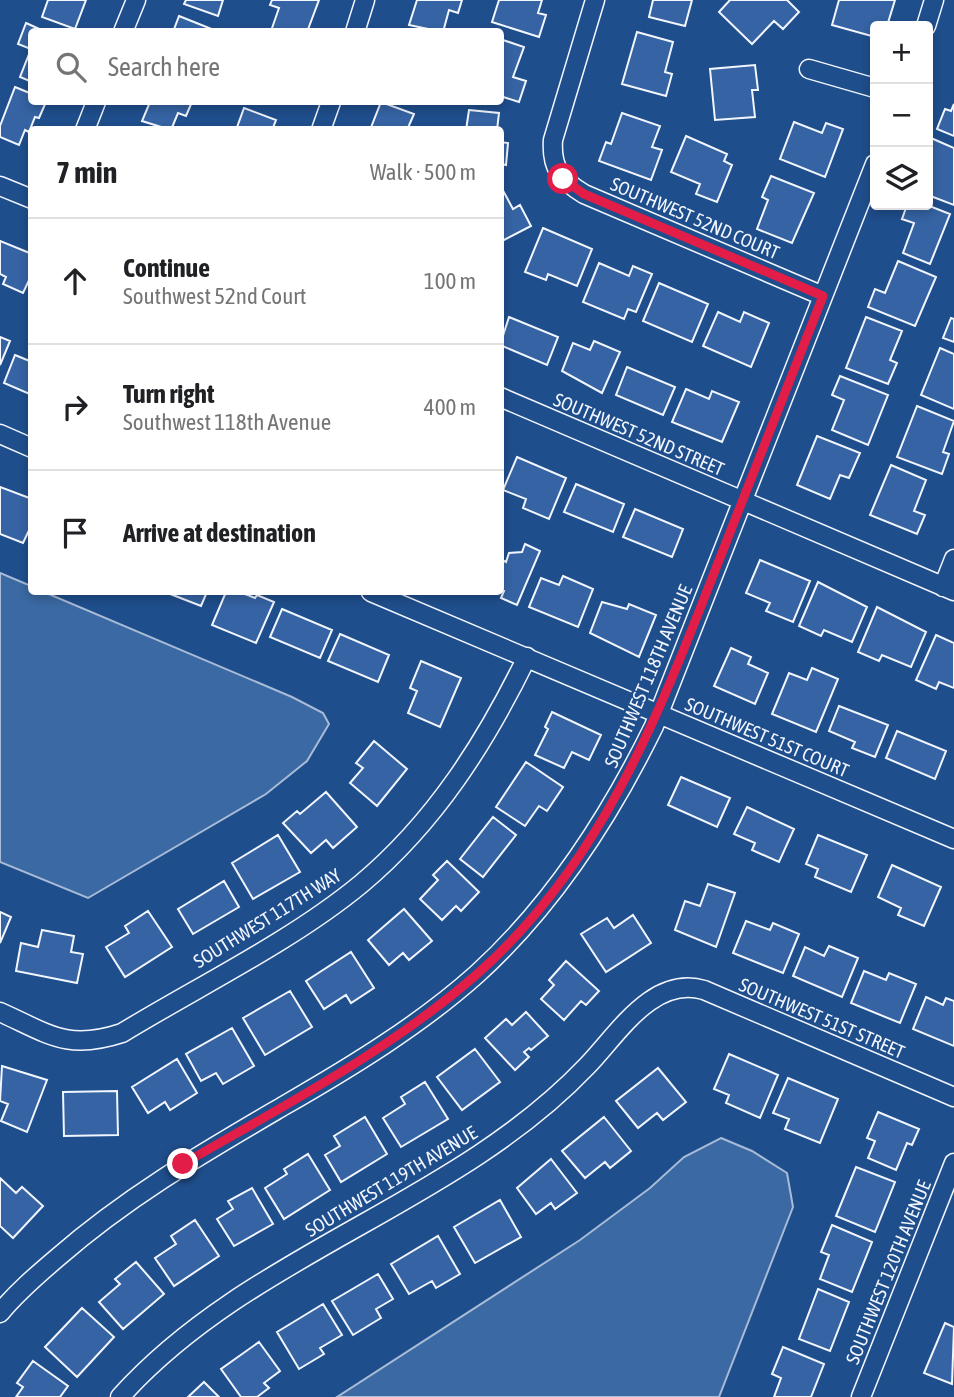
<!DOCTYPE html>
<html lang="en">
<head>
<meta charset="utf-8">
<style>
	body { margin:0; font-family:"Asap Condensed",sans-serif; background:#f2f2f2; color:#202124 }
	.controls { position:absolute; right:21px; top:21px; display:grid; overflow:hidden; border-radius:7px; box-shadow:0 4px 10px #0003 }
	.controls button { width:63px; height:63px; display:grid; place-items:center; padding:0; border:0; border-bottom:2px solid #e0e0e0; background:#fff; color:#202124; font:35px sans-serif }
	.stop { position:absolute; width:21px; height:21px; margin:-16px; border:5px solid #e11d48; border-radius:50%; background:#fff }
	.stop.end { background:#e11d48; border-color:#fff; box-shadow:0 2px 7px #0008 }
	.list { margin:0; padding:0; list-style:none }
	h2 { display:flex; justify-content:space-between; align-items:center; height:91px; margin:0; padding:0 28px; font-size:30px }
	h2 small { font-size:23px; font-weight:400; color:#757577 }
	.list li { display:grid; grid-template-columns:46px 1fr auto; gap:21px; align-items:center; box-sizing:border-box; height:126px; padding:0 28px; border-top:2px solid #e0e0e0 }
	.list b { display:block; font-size:26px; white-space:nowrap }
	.list p { margin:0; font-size:23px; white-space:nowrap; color:#757577 }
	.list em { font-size:23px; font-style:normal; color:#757577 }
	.icon { flex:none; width:38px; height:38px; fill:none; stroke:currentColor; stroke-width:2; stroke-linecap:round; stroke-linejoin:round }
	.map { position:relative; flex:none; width:954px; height:1397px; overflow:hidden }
	.search { position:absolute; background:#fff; box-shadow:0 4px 10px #0003; left:28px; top:28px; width:476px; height:77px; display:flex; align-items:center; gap:18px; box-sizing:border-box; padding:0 24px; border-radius:7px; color:#757577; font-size:26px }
	.panel { position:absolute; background:#fff; box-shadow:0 4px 10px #0003; left:28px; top:126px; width:476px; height:469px; border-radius:7px }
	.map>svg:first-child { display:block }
	.water { fill:#3b69a3; stroke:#a8bbd7; stroke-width:2 }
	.building { fill:#3563a3; stroke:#f2f6ff; stroke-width:2 }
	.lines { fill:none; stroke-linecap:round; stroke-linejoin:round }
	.minor-casing { stroke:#f2f6ff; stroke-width:21 }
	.minor { stroke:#1f4e8c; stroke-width:18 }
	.route { stroke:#e11d48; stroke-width:9 }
	.labels { text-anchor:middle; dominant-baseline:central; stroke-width:5; stroke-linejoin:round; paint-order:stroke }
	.street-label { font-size:19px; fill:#f2f6ff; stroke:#1f4e8c }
</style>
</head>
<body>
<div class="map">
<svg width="954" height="1397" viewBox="0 0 954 1397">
	<rect width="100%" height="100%" fill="#1f4e8c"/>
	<!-- water -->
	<path class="water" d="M0,573L31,586L32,592H44L292,697L323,713L329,724L307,761L266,794L88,898L0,862Z
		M721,1138L752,1151L787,1173L793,1207L719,1397H337L580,1240L650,1188L684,1157Z"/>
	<!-- building -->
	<path class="building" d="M48,0H86L75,29L42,17Z
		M186,0H223L218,16L184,4Z
		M272,0H319L307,32L271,31L279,8L270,5Z
		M417,0H462L458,13L449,10L443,32L409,25Z
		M499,0H542L538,13L546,15L539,37L492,22Z
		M653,0H692L685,26L649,17Z
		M730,0H787L799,12L783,29L774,21L752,44L719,12Z
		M839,0H895L887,26H875V37L832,25Z
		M179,16L219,32H173Z
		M26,23L46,32H32V82L20,77L31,49L18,44Z
		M637,32L673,42L665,72L672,74L666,96L622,84Z
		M500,39L524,47L513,77L526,81L519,102L500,96Z
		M755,65L758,90H752L755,117L715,120L710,69Z
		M15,87L32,94V102H46L39,118L35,117L29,132L25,130L19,145L0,137V126Z
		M150,102H192L186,116L178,113L171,130L142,121Z
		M381,102L414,114L407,130H370Z
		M954,104V136L937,129L945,109L951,111Z
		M244,108L276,120L272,130H236Z
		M469,110L499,113L497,130H466Z
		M622,113L660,126L652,147L662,150L651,180L599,161L606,142L611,144Z
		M794,122L822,133L826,123L843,129L825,177L780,159Z
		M686,136L727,154L724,161L732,165L717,202L696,194L700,184L671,172Z
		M931,138L954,148V205L928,195L931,164L928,162V145Z
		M500,142L508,143L506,165L500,164Z
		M771,176L814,193L792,243L757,229L768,200L762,197Z
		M500,185L513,209L520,205L531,226L500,242Z
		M907,205H927L950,214L930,264L903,253L914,223L902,219Z
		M543,228L592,249L577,286L548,274L546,280L525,272Z
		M0,241L32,254V274L23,293L3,284L6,277L0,274Z
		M898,261L936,277L915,326L868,307L875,289L885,293Z
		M599,263L629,276L633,266L652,274L636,312L628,309L624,319L583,302Z
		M659,283L708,304L692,342L643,321Z
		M718,312L740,322L744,312L769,323L751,367L703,346Z
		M509,317L558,337L547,365L500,345Z
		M866,317L902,331L890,360L897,363L888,384L846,368Z
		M951,318L954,319V342L943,338Z
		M0,337L10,341L0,365Z
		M594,341L620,352L602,393L562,371L573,343L590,350Z
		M940,348L954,354V409L921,395Z
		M15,355L32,362V395L4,383Z
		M627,367L675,387L663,415L616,395Z
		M840,376L888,395L868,445L832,430L844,400L832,395Z
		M686,389L709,399L712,391L739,402L722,442L672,422Z
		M917,406L954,421L943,452L949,454L942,474L897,457Z
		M817,436L860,453L849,478L840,475L830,499L797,485Z
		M517,457L566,478L549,519L523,508L526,499L503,490Z
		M891,465L926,480L914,511L925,515L917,534L870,515Z
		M576,484L624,504L613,532L564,512Z
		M0,487L32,499V524L23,543L0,534Z
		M635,509L683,529L672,557L623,537Z
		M525,544L540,551L517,605L501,598L504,591L500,590V559L506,562L509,553L522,552Z
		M760,560L810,581L793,622L766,611L770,603L746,593Z
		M563,576L593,589L578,627L529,607L541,578L559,585Z
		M818,582L867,607L852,642L824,630L821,636L799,626Z
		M165,592H207L201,606Z
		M226,592H240L255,598L257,595L274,602L256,643L212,625Z
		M602,602L627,609L629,604L656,615L639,657L590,633Z
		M877,607L926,632L911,667L882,655L879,661L858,652Z
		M282,609L332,630L320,658L270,637Z
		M340,634L389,655L378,682L328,661Z
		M936,635L954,643V688L939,682L936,689L916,680Z
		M731,648L751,657L748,664L768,673L755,704L714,686Z
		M421,661L461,678L440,727L408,713L417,691L410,688Z
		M812,668L838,679L816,732L772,714L789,673L807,680Z
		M839,706L888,725L875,757L852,748L855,742L829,731Z
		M552,712L601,735L589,760L572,752L564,768L535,755L548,729L545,727Z
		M897,731L946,751L935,779L886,758Z
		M374,741L407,769L377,806L350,783L363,768L356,763Z
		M526,762L563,787L547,811L539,806L525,826L496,807Z
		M681,777L730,798L717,827L668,805Z
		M326,792L357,827L333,848L326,840L311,853L283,823L297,811L300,814Z
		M747,807L794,829L779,862L752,850L755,843L734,834Z
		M493,817L516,835L483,877L460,859Z
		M278,835L300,872L253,899L232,863Z
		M818,835L867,855L851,892L815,877L818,869L806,864Z
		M447,861L479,892L461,911L456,906L442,920L420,899L438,880L433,875Z
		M892,865L941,887L924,926L898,915L901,908L878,897Z
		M224,881L239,907L193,934L178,909Z
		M708,884L735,893L716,947L675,930L685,901L700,906Z
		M404,909L432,941L409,960L403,953L389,965L368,940Z
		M148,911L172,947L125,977L106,947L129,933L125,926Z
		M0,912L11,917L0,943Z
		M633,915L651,943L606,972L581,934L607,918L614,928Z
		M746,921L770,930L773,923L799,934L783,973L733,953Z
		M42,930L74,936L71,952L83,954L77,983L16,971L21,943L38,947Z
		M829,946L858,958L842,997L793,976L805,947L824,956Z
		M351,952L374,988L351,1003L346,995L324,1009L306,981Z
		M566,961L599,991L586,1005L581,1001L564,1020L541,999L554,985L549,980Z
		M864,971L886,980L889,973L916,984L900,1023L851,1003Z
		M290,991L312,1027L265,1055L243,1018Z
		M926,997L943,1005L946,998L954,1001V1046L913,1029Z
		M526,1012L548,1036L531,1050L529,1048L524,1052L529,1057L515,1070L485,1038L506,1019L512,1025Z
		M232,1028L254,1066L223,1084L216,1073L201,1081L186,1054Z
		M475,1049L500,1082L462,1110L437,1077Z
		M729,1054L778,1075L760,1118L726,1103L729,1095L714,1089Z
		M177,1059L197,1093L170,1110L165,1102L148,1113L132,1087Z
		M2,1066L47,1080L27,1132L1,1121L8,1104L0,1101Z
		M658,1068L686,1102L663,1120L657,1113L638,1128L616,1101Z
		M788,1078L838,1099L820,1143L785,1129L789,1119L773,1113Z
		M425,1082L448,1119L401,1147L383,1118L405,1104L401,1097Z
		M117,1091L118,1135L64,1136L63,1092Z
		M878,1112L919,1129L912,1145L907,1143L896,1170L868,1158L875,1141L867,1138Z
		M365,1117L387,1154L341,1182L325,1155L340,1146L334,1136Z
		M604,1117L631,1151L610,1168L605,1162L585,1178L562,1151Z
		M308,1154L330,1190L284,1219L265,1188L287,1174L284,1169Z
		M551,1159L577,1193L555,1209L551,1203L536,1214L517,1188Z
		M856,1167L895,1182L875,1232L836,1216Z
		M0,1178L16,1193L22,1187L43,1206L13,1238L0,1226Z
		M252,1188L273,1224L234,1246L217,1219L233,1209L228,1201Z
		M500,1200L521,1237L475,1263L454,1227Z
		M195,1220L219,1256L174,1286L155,1258L176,1244L171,1236Z
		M832,1225L872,1242L852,1292L820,1279L829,1255L821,1252Z
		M438,1236L460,1274L436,1288L432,1281L409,1294L391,1264Z
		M136,1262L164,1294L123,1329L99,1302L120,1284L115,1279Z
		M378,1274L393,1299L376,1309L381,1318L353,1335L332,1301Z
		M818,1289L849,1302L830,1351L799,1339Z
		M323,1304L342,1335L320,1348L324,1354L299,1369L277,1332Z
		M82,1308L114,1337L77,1377L45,1347Z
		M945,1323L954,1327L952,1384L924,1373Z
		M259,1342L280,1371L264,1383L269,1388L257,1397H241L221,1369Z
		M783,1347L824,1364L811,1397H774L781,1378L772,1374Z
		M33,1361L68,1386L60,1397H16L23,1387L17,1383Z
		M204,1382L219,1397H188Z"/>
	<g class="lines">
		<defs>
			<path id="minor" d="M595,0L553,140C551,168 561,180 584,194L823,296
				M926,26L934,0
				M123,32L136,0
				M355,32L365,0
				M809,69L875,88
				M85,130L96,102
				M321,130L331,102
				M0,186L32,199
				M500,397L954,591
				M0,434L32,448
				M943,587L954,559
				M371,592L954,839
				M0,1012C49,1034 67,1051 122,1033C199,986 292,941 361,884C435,822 485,743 527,657
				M0,1313C16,1293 37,1275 57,1258C128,1196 203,1153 285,1105C351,1067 420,1025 477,974C553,905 609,818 654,726L875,164
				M120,1397C249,1253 454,1206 587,1066C618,1034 653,975 704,990L954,1097
				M861,1397L954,1163"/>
		</defs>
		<!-- minor casing -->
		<use href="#minor" class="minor-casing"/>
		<!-- minor -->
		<use href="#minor" class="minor"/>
	</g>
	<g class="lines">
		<!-- route -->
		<path class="route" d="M183,1164C283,1106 389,1051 476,975C601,865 657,719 716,568C752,478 787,387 823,296L584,194L563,179"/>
	</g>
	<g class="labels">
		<!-- street labels -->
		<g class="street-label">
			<text transform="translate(695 218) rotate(23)">SOUTHWEST 52ND COURT</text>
			<text transform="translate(639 434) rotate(23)">SOUTHWEST 52ND STREET</text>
			<text transform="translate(648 676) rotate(-67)">SOUTHWEST 118TH AVENUE</text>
			<text transform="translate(767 737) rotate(23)">SOUTHWEST 51ST COURT</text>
			<text transform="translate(267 918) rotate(-32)">SOUTHWEST 117TH WAY</text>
			<text transform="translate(822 1018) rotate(23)">SOUTHWEST 51ST STREET</text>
			<text transform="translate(391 1181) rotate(-31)">SOUTHWEST 119TH AVENUE</text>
			<text transform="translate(888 1272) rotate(-68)">SOUTHWEST 120TH AVENUE</text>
		</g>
	</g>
</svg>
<div class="controls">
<button>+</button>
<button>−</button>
<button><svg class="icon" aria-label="layers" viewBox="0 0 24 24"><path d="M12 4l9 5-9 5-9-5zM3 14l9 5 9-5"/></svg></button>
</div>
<div class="stop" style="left:563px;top:179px"></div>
<div class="stop end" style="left:183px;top:1164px"></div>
<div class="search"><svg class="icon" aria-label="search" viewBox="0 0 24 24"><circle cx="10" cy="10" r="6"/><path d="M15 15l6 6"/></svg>Search here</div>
<section class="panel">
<h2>7 min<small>Walk · 500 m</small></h2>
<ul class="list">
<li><svg class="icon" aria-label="ahead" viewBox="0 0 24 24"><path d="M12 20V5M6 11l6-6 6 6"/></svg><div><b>Continue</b><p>Southwest 52nd Court</p></div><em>100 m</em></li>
<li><svg class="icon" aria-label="right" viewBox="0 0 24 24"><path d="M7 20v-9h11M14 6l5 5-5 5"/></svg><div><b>Turn right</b><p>Southwest 118th Avenue</p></div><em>400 m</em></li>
<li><svg class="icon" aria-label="arrive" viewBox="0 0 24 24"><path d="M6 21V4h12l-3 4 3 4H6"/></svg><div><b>Arrive at destination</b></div></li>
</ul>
</section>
</div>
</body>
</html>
